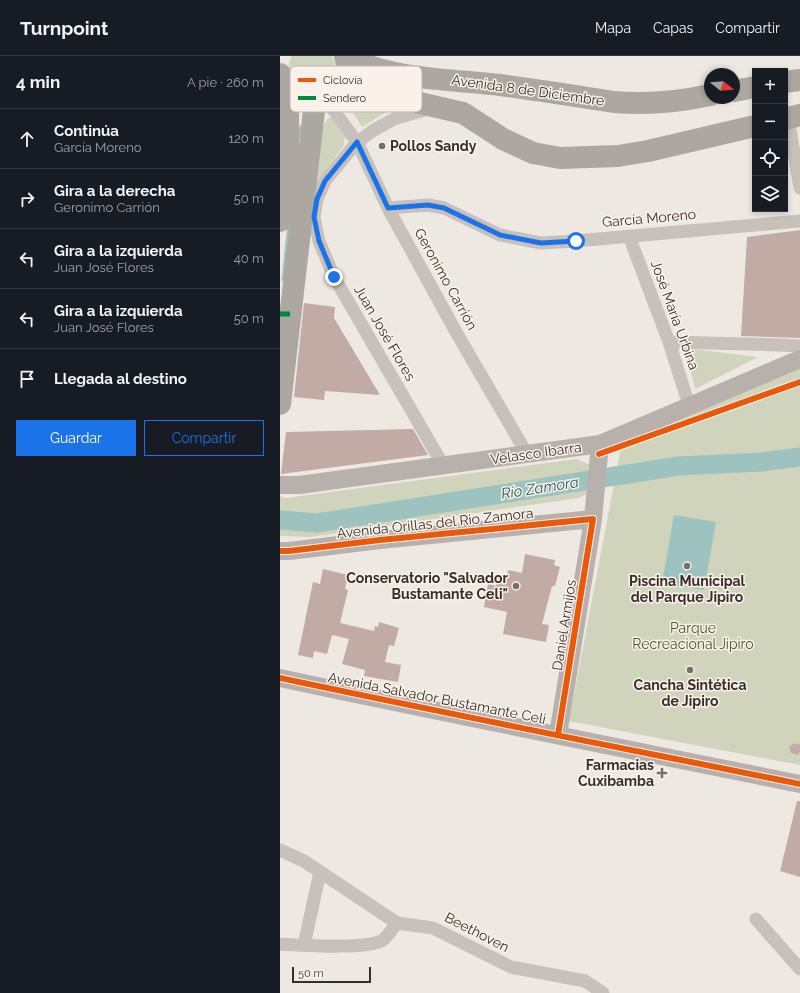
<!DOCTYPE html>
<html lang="es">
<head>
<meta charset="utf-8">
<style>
	body { margin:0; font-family:Raleway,sans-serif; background:#242831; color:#f1f3f6 }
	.controls { position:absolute; right:12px; top:12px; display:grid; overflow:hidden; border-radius:0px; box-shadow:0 2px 6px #0003 }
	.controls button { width:36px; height:36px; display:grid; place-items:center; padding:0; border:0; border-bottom:1px solid #363941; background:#171b24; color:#f1f3f6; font:20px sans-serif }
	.compass { position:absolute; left:424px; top:12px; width:36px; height:36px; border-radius:50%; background:#171b24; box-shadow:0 2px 6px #0003; rotate:107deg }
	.scale { position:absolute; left:12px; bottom:10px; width:79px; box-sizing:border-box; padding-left:4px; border:2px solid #382d29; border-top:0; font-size:11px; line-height:14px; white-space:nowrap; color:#382d29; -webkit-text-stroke:3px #faf2ea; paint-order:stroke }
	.stop { position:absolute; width:12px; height:12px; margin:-9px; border:3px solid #1a73e8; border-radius:50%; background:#fff }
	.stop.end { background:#1a73e8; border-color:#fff; box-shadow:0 1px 4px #0008 }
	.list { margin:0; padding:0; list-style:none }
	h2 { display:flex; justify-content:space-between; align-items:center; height:52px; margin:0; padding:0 16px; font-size:17px }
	h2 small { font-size:13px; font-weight:400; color:#9ea1a6 }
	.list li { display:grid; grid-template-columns:26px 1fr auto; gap:12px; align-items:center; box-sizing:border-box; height:60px; padding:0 16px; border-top:1px solid #363941 }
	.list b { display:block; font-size:15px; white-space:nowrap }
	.list p { margin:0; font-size:13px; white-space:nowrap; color:#9ea1a6 }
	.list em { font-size:13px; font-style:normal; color:#9ea1a6 }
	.actions { display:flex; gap:8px; padding:12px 16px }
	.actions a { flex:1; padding:9px 0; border:1px solid #1a73e8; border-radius:0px; text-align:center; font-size:14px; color:#1a73e8 }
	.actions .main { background:#1a73e8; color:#fff }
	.icon { flex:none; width:22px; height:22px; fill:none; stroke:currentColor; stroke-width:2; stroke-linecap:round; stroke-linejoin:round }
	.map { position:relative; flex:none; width:520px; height:937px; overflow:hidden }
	header { display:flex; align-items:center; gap:24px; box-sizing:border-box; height:56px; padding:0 20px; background:#171b24; border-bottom:1px solid #363941 }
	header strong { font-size:19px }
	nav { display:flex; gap:22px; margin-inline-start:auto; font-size:14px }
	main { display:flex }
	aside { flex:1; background:#171b24 }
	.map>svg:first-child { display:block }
	.green { fill:#d0d4bc }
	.water { fill:#9ec2bf }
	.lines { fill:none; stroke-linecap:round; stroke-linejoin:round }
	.stream { stroke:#9ec2bf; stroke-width:3 }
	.river { stroke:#9ec2bf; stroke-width:19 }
	.building { fill:#c2aba4 }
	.street { stroke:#c8c0bb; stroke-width:13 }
	.secondary { stroke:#b8b0ac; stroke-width:18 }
	.highway { stroke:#ada7a1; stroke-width:22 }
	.quiet { stroke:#00873e; stroke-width:5; stroke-dasharray:10 5; stroke-linecap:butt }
	.cycleway-casing { stroke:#faf2ea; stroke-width:8 }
	.cycleway { stroke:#e8590c; stroke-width:6 }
	.route { stroke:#1a73e8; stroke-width:5 }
	.poi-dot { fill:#786e6a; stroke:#faf2ea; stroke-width:1.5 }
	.labels { text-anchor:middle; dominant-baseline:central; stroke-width:3; stroke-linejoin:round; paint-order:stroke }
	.street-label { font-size:14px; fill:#382d29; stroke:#faf2ea }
	.poi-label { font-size:14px; font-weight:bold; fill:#382d29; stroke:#faf2ea; text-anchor:end }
	.park-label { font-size:14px; fill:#4a572c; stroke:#faf2ea }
	.water-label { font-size:15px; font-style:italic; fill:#1d5b5b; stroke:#faf2ea }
	.key { fill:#faf2ea; stroke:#c0b7b0; stroke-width:1 }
	.key-label { font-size:11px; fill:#382d29 }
</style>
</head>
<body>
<header>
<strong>Turnpoint</strong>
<nav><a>Mapa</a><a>Capas</a><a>Compartir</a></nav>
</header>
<main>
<aside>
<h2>4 min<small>A pie · 260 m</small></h2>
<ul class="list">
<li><svg class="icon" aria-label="ahead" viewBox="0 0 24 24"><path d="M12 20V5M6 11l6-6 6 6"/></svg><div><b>Continúa</b><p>García Moreno</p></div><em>120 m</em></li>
<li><svg class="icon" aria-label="right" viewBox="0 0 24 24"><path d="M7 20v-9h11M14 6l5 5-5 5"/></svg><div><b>Gira a la derecha</b><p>Geronimo Carrión</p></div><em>50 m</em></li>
<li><svg class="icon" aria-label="left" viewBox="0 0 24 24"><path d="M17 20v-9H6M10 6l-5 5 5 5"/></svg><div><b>Gira a la izquierda</b><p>Juan José Flores</p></div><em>40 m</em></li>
<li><svg class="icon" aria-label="left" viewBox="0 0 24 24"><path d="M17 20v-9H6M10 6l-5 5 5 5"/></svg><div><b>Gira a la izquierda</b><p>Juan José Flores</p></div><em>50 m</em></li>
<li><svg class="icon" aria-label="arrive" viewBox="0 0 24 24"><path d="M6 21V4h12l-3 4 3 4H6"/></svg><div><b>Llegada al destino</b></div></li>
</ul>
<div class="actions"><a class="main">Guardar</a><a>Compartir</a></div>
</aside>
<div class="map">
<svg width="520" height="937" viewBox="0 0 520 937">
	<rect width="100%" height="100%" fill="#eee8e2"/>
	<!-- green -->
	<path class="green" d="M12,0H52C60,17 48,41 27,35C25,34 21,33 19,31C17,30 15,26 13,23C8,15 7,9 12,0Z
		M78,48L121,53L105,57L82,71L69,50Z
		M52,61L65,80L64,89L38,125L31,144L40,75L48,62Z
		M405,292L478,301L415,333Z
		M520,312V709L289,665L342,386Z
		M297,403L311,409L312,435L299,442L31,481L0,480V440L6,442Z"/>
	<!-- water -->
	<path class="water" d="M394,459L436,466L424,534L382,527Z"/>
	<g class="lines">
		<!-- stream -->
		<path class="stream" d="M19,81L20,71
			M3,224L9,168"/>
		<!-- river -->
		<path class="river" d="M0,464L37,467L399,410L481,406L520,401"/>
	</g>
	<!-- building -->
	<path class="building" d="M520,174V282L461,280L467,181Z
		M24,247L55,251L54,262L100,339L45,335L44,344L14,341Z
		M133,373L148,399L1,418L6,376Z
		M245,498L275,504L274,509L280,511L275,530H272L262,568L269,569L266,586L223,578L227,556L204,551L208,528L216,530L218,521L227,523L228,514L242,517Z
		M43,513L68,519L65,533L68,534L60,567L94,575L95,570L98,571L99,566L119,572L114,590L109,589L105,606L121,609L118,626L84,620L85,614L62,608L69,583L52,579L47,598L34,595L33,602L18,599L33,526L40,528Z
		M514,687L520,689V696L517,699L511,697L509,691Z
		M517,745H520V821L500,815Z"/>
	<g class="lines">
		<!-- street -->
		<path class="street" d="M46,44L77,86L108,152L176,276L247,398
			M151,52L114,63L94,74L77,86L45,125L37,143L34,161L39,185L54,221L163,409
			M508,62L520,132
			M108,152L148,149L164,152L220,179L261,187L296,185L520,165
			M349,180L389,286L409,349
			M389,286L501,289L520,290
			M0,794L24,805L117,867L153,872L231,911L305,925L323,937
			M476,863L520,913
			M0,888C20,889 88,894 103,884C108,880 113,872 117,867
			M24,889L40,816"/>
		<!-- secondary -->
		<path class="secondary" d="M0,429H19L320,388L520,303
			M0,495H9L100,484L313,463
			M0,622C173,659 347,693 520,728
			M278,679L313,463L320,388"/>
		<!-- highway -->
		<path class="highway" d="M69,0C101,23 179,24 220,29C258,34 296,40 334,46C367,49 398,46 430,39
			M0,18C10,65 79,49 65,0
			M505,26L520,24
			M454,35L475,31
			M50,42L88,39L131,45L183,57L223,83L253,97L280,102L338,100L368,95L475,70
			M505,63L520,59
			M0,165L8,89V35
			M0,348L35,46"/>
		<!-- quiet -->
		<path class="quiet" d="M0,258H10"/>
		<defs>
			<path id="cycleway" d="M319,398L520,326
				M0,495H9L100,484L313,463L278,679
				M0,622C173,659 347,693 520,728"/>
		</defs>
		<!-- cycleway casing -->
		<use href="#cycleway" class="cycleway-casing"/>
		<!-- cycleway -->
		<use href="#cycleway" class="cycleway"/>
	</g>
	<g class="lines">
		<!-- route -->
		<path class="route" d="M54,221L39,185L34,161L37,143L45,125L77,86L108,152L148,149L164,152L220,179L261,187L296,185"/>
	</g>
	<!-- markers -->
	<g class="poi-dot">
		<circle cx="102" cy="90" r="4"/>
		<circle cx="407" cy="510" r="4"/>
		<circle cx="236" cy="530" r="4"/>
		<circle cx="410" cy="614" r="4"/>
		<path d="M380 711h4v4h4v4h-4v4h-4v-4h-4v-4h4z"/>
	</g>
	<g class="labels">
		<!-- street labels -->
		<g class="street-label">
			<text transform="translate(248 34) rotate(8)">Avenida 8 de Diciembre</text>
			<text transform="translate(369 162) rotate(-5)">García Moreno</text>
			<text transform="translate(166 223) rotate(61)">Geronimo Carrión</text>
			<text transform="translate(395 259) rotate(70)">José María Urbina</text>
			<text transform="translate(105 277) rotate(60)">Juan José Flores</text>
			<text transform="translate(256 397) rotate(-8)">Velasco Ibarra</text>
			<text transform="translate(155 467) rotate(-6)">Avenida Orillas del Rio Zamora</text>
			<text transform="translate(284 569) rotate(-81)">Daniel Armijos</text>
			<text transform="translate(157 642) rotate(11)">Avenida Salvador Bustamante Celi</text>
			<text transform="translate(197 876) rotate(27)">Beethoven</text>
		</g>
		<!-- poi labels -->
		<g class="poi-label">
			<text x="110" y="90" text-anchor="start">Pollos Sandy</text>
			<text x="228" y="522">Conservatorio "Salvador<tspan x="228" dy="16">Bustamante Celi"</tspan></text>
			<text x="407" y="525" text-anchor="middle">Piscina Municipal<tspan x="407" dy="16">del Parque Jipiro</tspan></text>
			<text x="410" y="629" text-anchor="middle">Cancha Sintética<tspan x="410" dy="16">de Jipiro</tspan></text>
			<text x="374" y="709">Farmacias<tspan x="374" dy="16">Cuxibamba</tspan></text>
		</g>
		<!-- park labels -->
		<g class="park-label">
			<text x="413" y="572">Parque<tspan x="413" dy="16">Recreacional Jipiro</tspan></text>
		</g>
		<!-- water labels -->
		<g class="water-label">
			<text transform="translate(260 432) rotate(-9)">Río Zamora</text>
		</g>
	</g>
	<!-- legend -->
	<rect x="10" y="10" width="132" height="46" rx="6" class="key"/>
	<rect x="18" y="22" width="18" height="4" fill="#e8590c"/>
	<rect x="18" y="40" width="18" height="4" fill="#00873e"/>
	<g class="key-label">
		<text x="43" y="28">Ciclovía</text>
		<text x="43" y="46">Sendero</text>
	</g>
</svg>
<div class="controls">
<button>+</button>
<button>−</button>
<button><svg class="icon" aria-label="locate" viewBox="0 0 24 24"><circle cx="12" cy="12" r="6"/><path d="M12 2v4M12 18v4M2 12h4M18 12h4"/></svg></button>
<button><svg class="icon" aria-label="layers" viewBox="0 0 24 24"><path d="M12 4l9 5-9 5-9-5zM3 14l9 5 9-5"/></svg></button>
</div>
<svg class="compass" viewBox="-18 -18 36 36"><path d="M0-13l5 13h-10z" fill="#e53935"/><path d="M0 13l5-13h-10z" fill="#9ea1a6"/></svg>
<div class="scale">50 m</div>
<div class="stop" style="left:296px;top:185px"></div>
<div class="stop end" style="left:54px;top:221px"></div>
</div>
</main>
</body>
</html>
